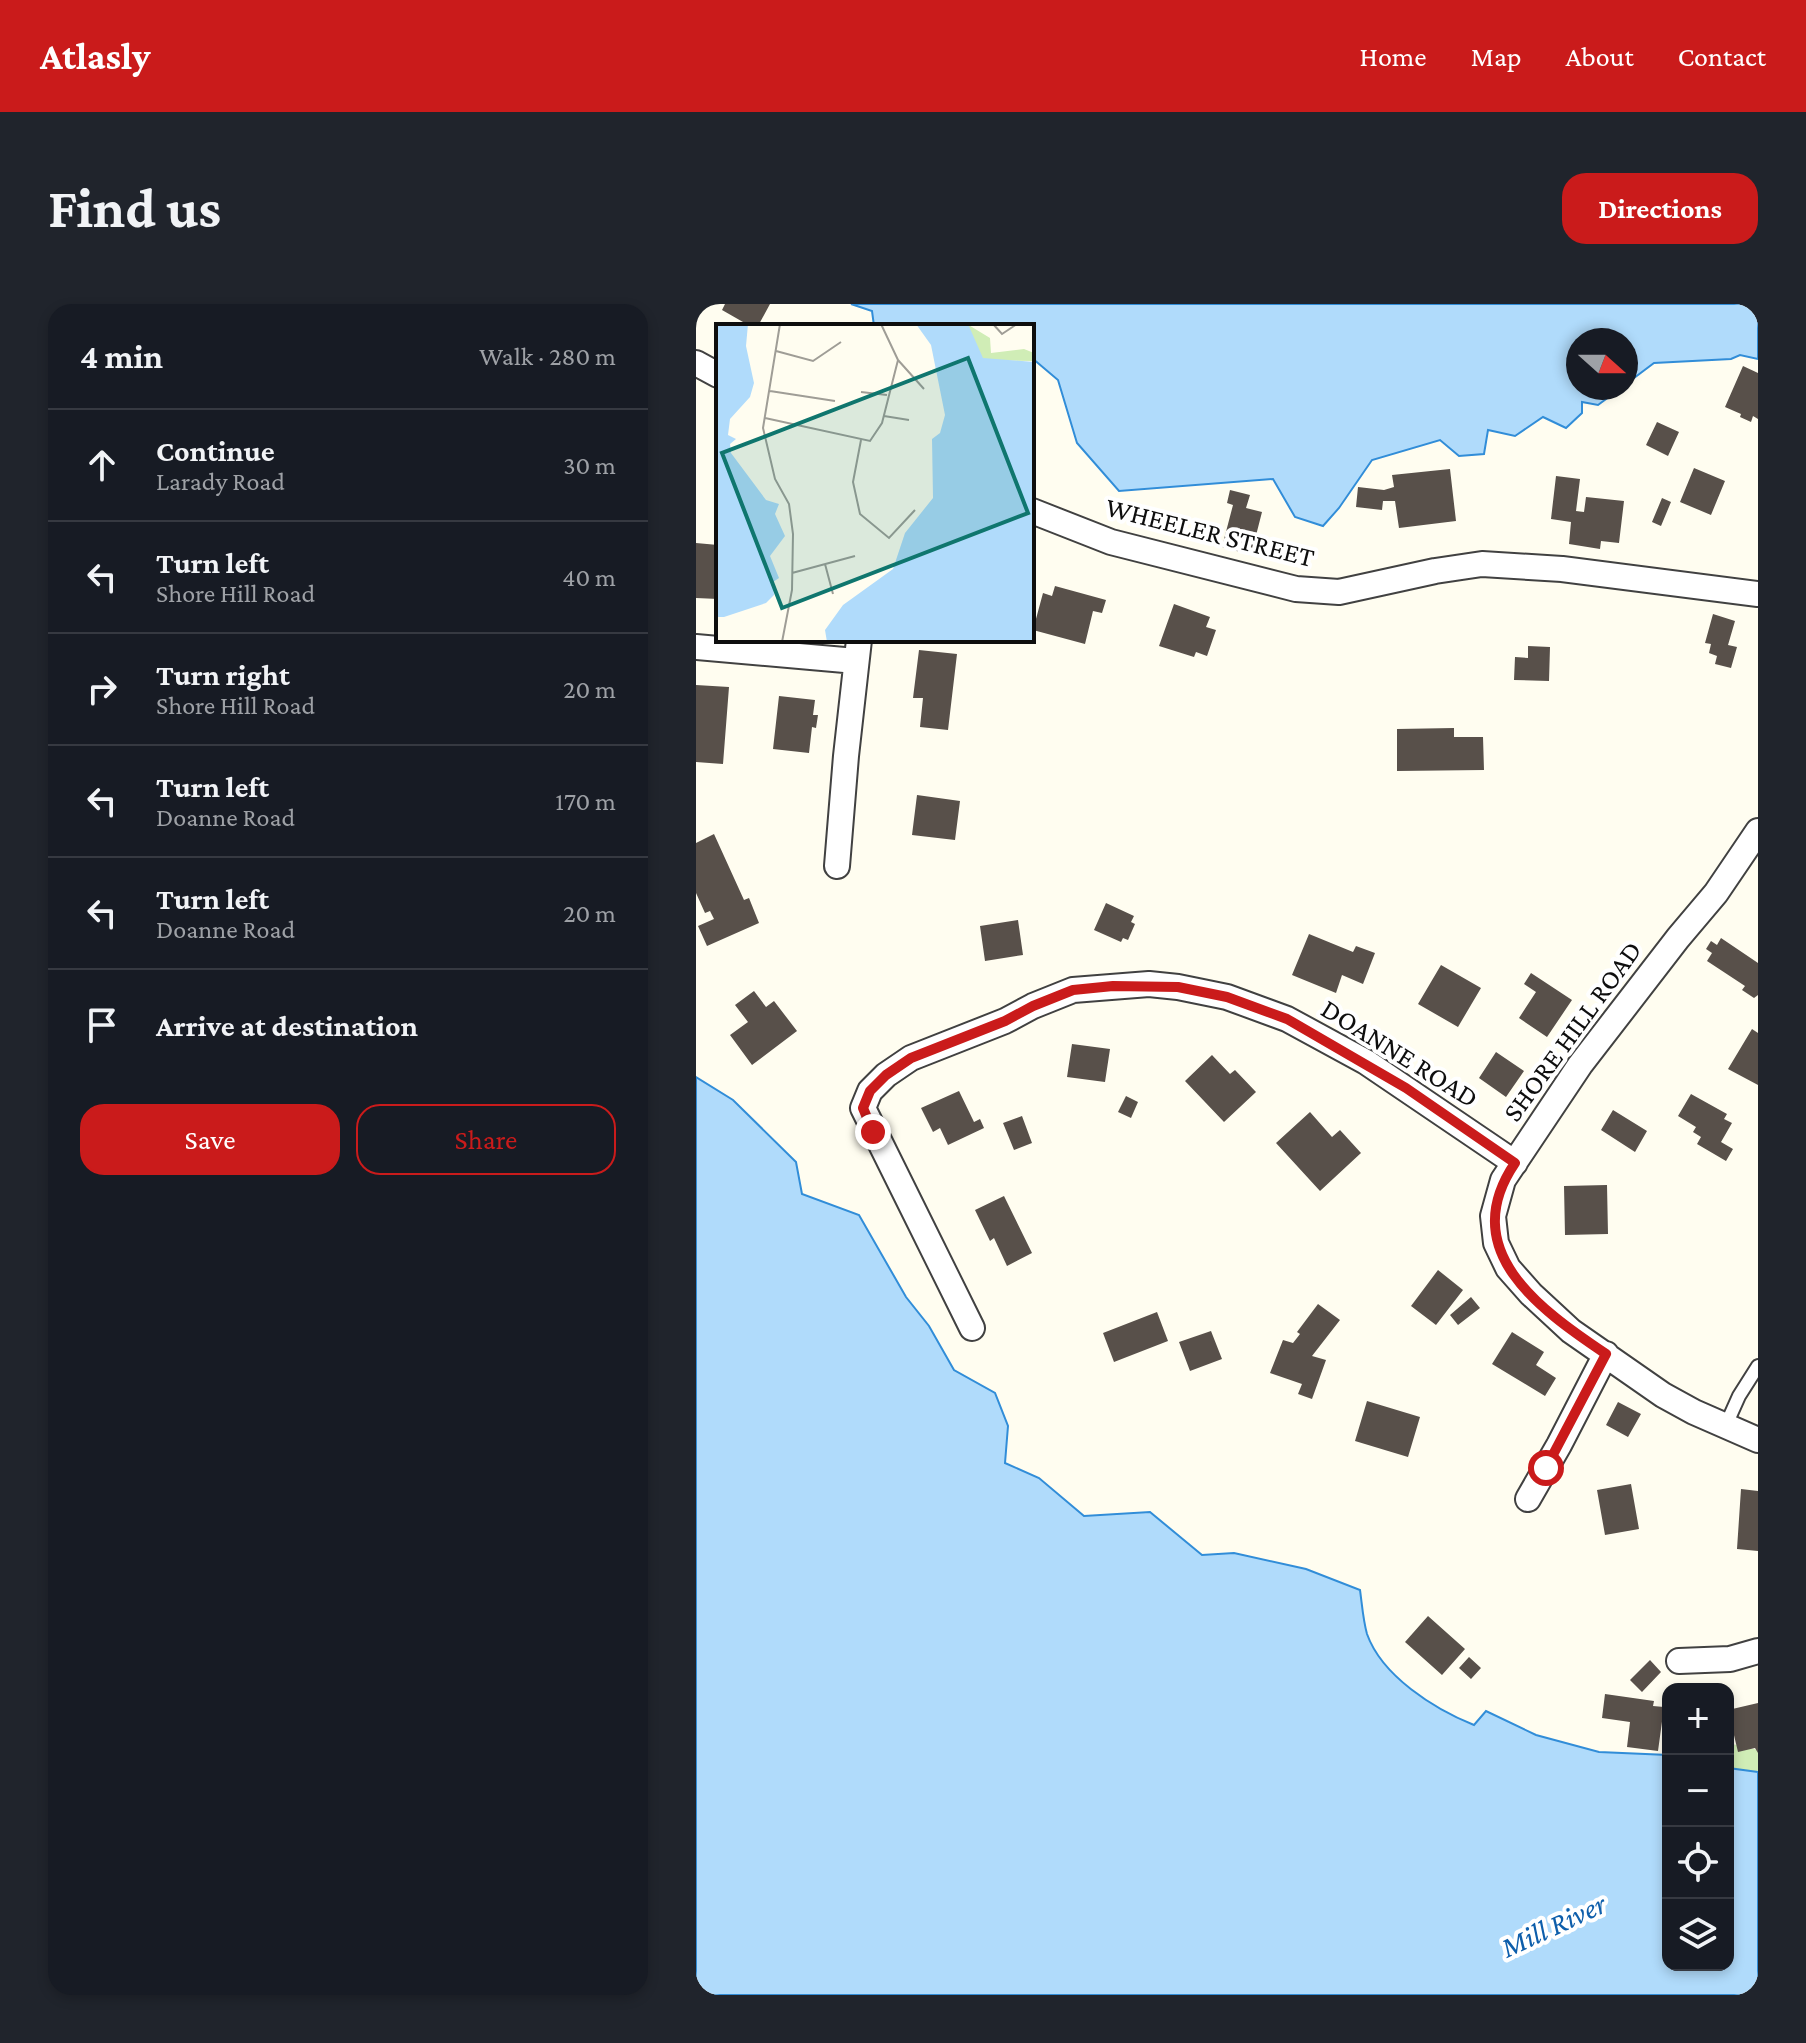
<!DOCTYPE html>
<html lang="en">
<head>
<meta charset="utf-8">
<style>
	body { margin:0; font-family:"Crimson Pro",serif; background:#20242c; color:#f1f3f6 }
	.controls { position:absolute; right:24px; bottom:24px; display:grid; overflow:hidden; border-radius:16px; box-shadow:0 4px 12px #0003 }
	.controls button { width:72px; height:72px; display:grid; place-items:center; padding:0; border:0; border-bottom:2px solid #363941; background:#171b24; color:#f1f3f6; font:40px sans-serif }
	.compass { position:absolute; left:870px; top:24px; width:72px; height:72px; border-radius:50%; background:#171b24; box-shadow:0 4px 12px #0003; rotate:111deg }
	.stop { position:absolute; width:24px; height:24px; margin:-18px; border:6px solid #ca1b1b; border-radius:50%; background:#fff }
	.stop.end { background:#ca1b1b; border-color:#fff; box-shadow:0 2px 8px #0008 }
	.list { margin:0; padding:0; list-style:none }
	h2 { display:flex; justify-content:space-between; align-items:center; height:104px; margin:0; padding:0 32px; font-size:34px }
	h2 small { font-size:26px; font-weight:400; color:#9ea1a6 }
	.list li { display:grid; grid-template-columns:52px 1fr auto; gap:24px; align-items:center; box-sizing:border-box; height:112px; padding:0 32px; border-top:2px solid #363941 }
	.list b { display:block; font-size:30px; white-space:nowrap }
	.list p { margin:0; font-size:26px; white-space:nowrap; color:#9ea1a6 }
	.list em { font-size:26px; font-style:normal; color:#9ea1a6 }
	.actions { display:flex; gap:16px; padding:24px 32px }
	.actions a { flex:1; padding:18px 0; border:2px solid #ca1b1b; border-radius:24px; text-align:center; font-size:28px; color:#ca1b1b }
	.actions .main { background:#ca1b1b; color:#fff }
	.icon { flex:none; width:44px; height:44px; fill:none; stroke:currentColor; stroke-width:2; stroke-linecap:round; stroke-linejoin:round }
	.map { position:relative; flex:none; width:1062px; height:1691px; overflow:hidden; border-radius:24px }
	header { display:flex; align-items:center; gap:48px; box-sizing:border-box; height:112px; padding:0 40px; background:#ca1b1b; color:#fff }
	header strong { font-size:38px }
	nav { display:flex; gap:44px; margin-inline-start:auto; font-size:28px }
	.intro { display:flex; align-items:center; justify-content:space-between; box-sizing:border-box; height:192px; padding:0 48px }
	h1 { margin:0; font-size:56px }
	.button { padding:20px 36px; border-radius:24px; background:#ca1b1b; color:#fff; font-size:28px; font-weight:700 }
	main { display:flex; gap:48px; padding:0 48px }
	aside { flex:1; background:#171b24; border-radius:24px; box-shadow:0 4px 12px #0003 }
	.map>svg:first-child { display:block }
	.green { fill:#d0edb6 }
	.water { fill:#b0dbfb; stroke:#318dd8; stroke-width:2 }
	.building { fill:#58504a }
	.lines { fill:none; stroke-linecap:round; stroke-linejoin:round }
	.service-casing { stroke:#414141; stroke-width:16 }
	.minor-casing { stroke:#414141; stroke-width:28 }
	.service { stroke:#fff; stroke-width:12 }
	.minor { stroke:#fff; stroke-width:24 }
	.route { stroke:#ca1b1b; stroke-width:10 }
	.labels { text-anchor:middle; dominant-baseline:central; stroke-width:8; stroke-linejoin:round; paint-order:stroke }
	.street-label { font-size:28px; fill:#0e0e0e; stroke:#fff }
	.water-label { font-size:30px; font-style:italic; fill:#0d5eab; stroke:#fff }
	.inset-road { fill:none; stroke:#9f9d96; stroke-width:2 }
	.view { fill:#0f766e; fill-opacity:0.15; stroke:#0f766e; stroke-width:4 }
	.inset-edge { fill:none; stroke:#0e0e0e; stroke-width:4 }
</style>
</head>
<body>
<header>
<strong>Atlasly</strong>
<nav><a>Home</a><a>Map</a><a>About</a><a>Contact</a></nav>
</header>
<div class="intro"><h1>Find us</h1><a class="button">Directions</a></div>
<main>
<aside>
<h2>4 min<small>Walk · 280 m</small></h2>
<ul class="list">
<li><svg class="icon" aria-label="ahead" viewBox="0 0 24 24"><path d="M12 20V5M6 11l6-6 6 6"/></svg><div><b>Continue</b><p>Larady Road</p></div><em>30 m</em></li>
<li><svg class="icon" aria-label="left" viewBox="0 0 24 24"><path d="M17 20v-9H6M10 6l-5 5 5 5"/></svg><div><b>Turn left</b><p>Shore Hill Road</p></div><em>40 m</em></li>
<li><svg class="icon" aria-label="right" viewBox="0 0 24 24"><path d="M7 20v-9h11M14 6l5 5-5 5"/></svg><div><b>Turn right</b><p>Shore Hill Road</p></div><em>20 m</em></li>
<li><svg class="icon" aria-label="left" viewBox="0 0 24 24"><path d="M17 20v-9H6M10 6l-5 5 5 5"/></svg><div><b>Turn left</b><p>Doanne Road</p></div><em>170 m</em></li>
<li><svg class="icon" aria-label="left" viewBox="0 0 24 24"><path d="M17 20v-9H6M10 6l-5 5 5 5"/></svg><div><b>Turn left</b><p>Doanne Road</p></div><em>20 m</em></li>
<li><svg class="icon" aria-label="arrive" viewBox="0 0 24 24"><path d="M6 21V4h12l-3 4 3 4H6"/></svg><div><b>Arrive at destination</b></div></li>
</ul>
<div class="actions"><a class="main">Save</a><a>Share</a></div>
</aside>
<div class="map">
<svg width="1062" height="1691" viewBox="0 0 1062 1691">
	<rect width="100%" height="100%" fill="#fffdf0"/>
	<!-- green -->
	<path class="green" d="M1032,1439L1062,1446V1480L1032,1478Z"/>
	<!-- water -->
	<path class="water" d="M155,0H1062V55L1044,51L1035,55L958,59L930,80V36H882V84H925L902,101L886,98V109L870,124L847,113L819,132L792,126L788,150L763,152L744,136L676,156L643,204L627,222L599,213L577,175L423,187L381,139L362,76L336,54V22H178L176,7Z
		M0,773L37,796L100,858L106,890L163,911L210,993L233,1022L258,1066L299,1089L312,1122L309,1159L343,1174L388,1212L454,1208L506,1251L538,1249L610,1265L664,1286C666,1300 667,1316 671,1330C686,1372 738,1405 778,1421L790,1407L840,1431L903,1448L972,1451V1661H1032V1464L1062,1468V1691H0Z"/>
	<!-- building -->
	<path class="building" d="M29,0H74L62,22H54L26,6Z
		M1047,62L1062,69V115L1057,112L1055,118L1044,113L1045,110L1029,103Z
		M961,118L983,128L972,152L950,141Z
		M998,164L1029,177L1015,211L984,198Z
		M754,165L760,217L703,224L699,197H687L686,206L660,203L662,183L688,186L698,183L696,171Z
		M860,172L884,175L880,207L888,208L890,193L928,197L923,239L905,237L904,245L873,240L875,218L855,215Z
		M534,186L554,191L550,204L566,208L555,251L526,243L537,201L531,199Z
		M966,194L975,198L965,222L956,218Z
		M0,239L22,241V295L0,294Z
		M359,282L410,296L406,309L397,307L389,340L337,326L347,289L356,292Z
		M478,300L514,313L510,323L520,326L511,352L500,348L498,353L463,342Z
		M1017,310L1039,317L1032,341L1041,343L1035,364L1019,360L1021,352L1013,349L1015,340L1009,339Z
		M832,342L854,343L853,377L818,376L819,353L832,354Z
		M223,346L261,350L252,426L224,423L227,394H217Z
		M0,381L33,383L27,460L0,458Z
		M83,392L119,396L117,411H122L120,424L116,423L113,449L77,445Z
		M758,424V433H787L788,466L701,467V425Z
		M221,491L264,497L259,536L216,531Z
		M18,530L48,596L53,594L63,619L11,642L2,622L18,615L14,607L9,609L0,589V539Z
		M410,599L438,612L435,618L439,620L432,636L427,634L425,638L398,626Z
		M322,616L327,651L289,657L284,622Z
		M613,630L657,648L660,642L679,649L667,680L646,671L640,689L596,671Z
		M1025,634L1062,659V691L1058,694L1046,686L1049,682L1011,657L1016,649L1010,645L1015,637L1021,641Z
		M745,661L785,684L762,723L722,700Z
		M835,669L876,696L851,733L823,714L840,688L828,680Z
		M58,687L70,703L78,697L101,727L56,761L34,731L52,718L39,701Z
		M1056,725L1062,729V781L1032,765Z
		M376,740L414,745L409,778L371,773Z
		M800,748L828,767L810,793L783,774Z
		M516,751L534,770L539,766L560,788L528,818L489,777Z
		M263,787L278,818L284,815L288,824L252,841L244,824L237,828L225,804Z
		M995,790L1031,810L1028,815L1036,819L1025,838L1037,845L1030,857L1001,840L1005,833L997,828L1000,823L982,812Z
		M430,792L442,798L435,814L422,808Z
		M917,806L951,827L939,848L905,826Z
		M614,808L636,833L644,826L665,849L624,887L580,839Z
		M326,812L336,839L318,846L307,819Z
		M911,881L912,930L869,931L868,882Z
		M308,892L336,949L311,962L298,934L294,937L279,906Z
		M742,966L767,986L740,1021L715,1002Z
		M775,993L784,1004L762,1021L754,1011Z
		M622,1000L644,1016L616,1052L630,1056L616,1095L602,1090L606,1080L574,1069L587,1036L597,1039L604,1030L601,1028Z
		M461,1008L472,1037L418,1058L407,1029Z
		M515,1027L526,1055L494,1067L483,1038Z
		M816,1028L848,1048L840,1061L860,1074L849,1092L796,1060Z
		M671,1097L724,1113L712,1153L659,1137Z
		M922,1098L945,1110L932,1133L910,1121Z
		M935,1180L943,1225L909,1231L901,1186Z
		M1045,1185L1062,1187V1247L1041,1245Z
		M732,1312L769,1345L746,1371L709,1338Z
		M773,1353L785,1364L775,1375L763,1364Z
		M954,1356L965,1368L946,1388L934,1376Z
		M909,1390L958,1397L957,1402L968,1403L962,1447L931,1443L934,1418L906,1414Z
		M1062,1399V1449L1059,1444L1042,1448L1032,1406Z"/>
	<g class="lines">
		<defs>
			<path id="service" d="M1030,1121L1043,1092L1062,1062"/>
			<path id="minor" d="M0,59L22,71
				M336,207L415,238L600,285L643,288L739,267L786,260L866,265L1062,290
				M0,343L160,357
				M1062,527L1020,589L982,634L884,761L807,876L797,912L800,939L812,964L835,990L875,1027L967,1091L998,1108L1062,1136
				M141,562L150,452L163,336
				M276,1024L167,804L174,787L190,771L215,754L309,717L337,702L377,686L453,680L482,683L531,693L591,715L670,758L819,859
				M832,1195L863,1141L910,1050
				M983,1357L1034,1355L1062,1347"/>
		</defs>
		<!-- service casing -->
		<use href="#service" class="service-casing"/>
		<!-- minor casing -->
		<use href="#minor" class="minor-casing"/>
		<!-- service -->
		<use href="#service" class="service"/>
		<!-- minor -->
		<use href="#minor" class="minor"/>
	</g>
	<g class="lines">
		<!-- route -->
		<path class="route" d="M177,828L167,804L174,787L190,771L215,754L309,717L337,702L377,686L417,682L482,683L531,693L591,715L710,784L819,859C760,946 843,1005 910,1050L850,1164"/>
	</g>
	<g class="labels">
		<!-- street labels -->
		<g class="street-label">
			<text transform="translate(514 228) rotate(14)">WHEELER STREET</text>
			<text transform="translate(876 727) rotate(-54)">SHORE HILL ROAD</text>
			<text transform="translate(704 749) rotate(32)">DOANNE ROAD</text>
		</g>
		<!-- water labels -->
		<g class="water-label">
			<text transform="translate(857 1621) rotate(-25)">Mill River</text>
		</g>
	</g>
	<!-- overview -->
	<g transform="translate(20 20)">
		<rect width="318" height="318" fill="#fffdf0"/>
		<path d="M251,0L274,14L275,29L308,25L318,29V37L267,36Z" fill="#d0edb6"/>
		<path d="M0,0H32L30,22L38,59L34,73L14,95L12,111L20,115L14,120L15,129L50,176L63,180L59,190L69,212L54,232L63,254L57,258L58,271L50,279L8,293H0ZM200,0H252L267,34L318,38V318H111L109,306L127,281L177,245L189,209L217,174L216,115L224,109L229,91L215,21Z" fill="#b0dbfb"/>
		<path class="inset-road" d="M64,0L47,104L59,155L73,180L77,210L76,266L66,318M165,0L182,36M277,0L286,10L301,0M60,27L97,37L125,18M182,36L208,65M54,67L119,77M145,68L171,71M168,92L193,96M49,94L154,117L166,99L182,36M145,116L137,158L144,190L173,214L199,186M109,240L117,270M76,249L139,232"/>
		<path class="view" d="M252,34L312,189L66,284L6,129Z"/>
		<rect width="318" height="318" class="inset-edge"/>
	</g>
</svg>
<div class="controls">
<button>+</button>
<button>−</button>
<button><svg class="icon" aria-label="locate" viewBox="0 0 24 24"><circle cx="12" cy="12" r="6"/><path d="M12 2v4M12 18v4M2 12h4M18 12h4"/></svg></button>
<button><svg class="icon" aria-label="layers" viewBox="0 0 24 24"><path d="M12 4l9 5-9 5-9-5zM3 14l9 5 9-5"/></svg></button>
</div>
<svg class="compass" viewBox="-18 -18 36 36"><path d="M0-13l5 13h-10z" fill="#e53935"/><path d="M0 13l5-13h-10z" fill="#9ea1a6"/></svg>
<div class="stop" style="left:850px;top:1164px"></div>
<div class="stop end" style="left:177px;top:828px"></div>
</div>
</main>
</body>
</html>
